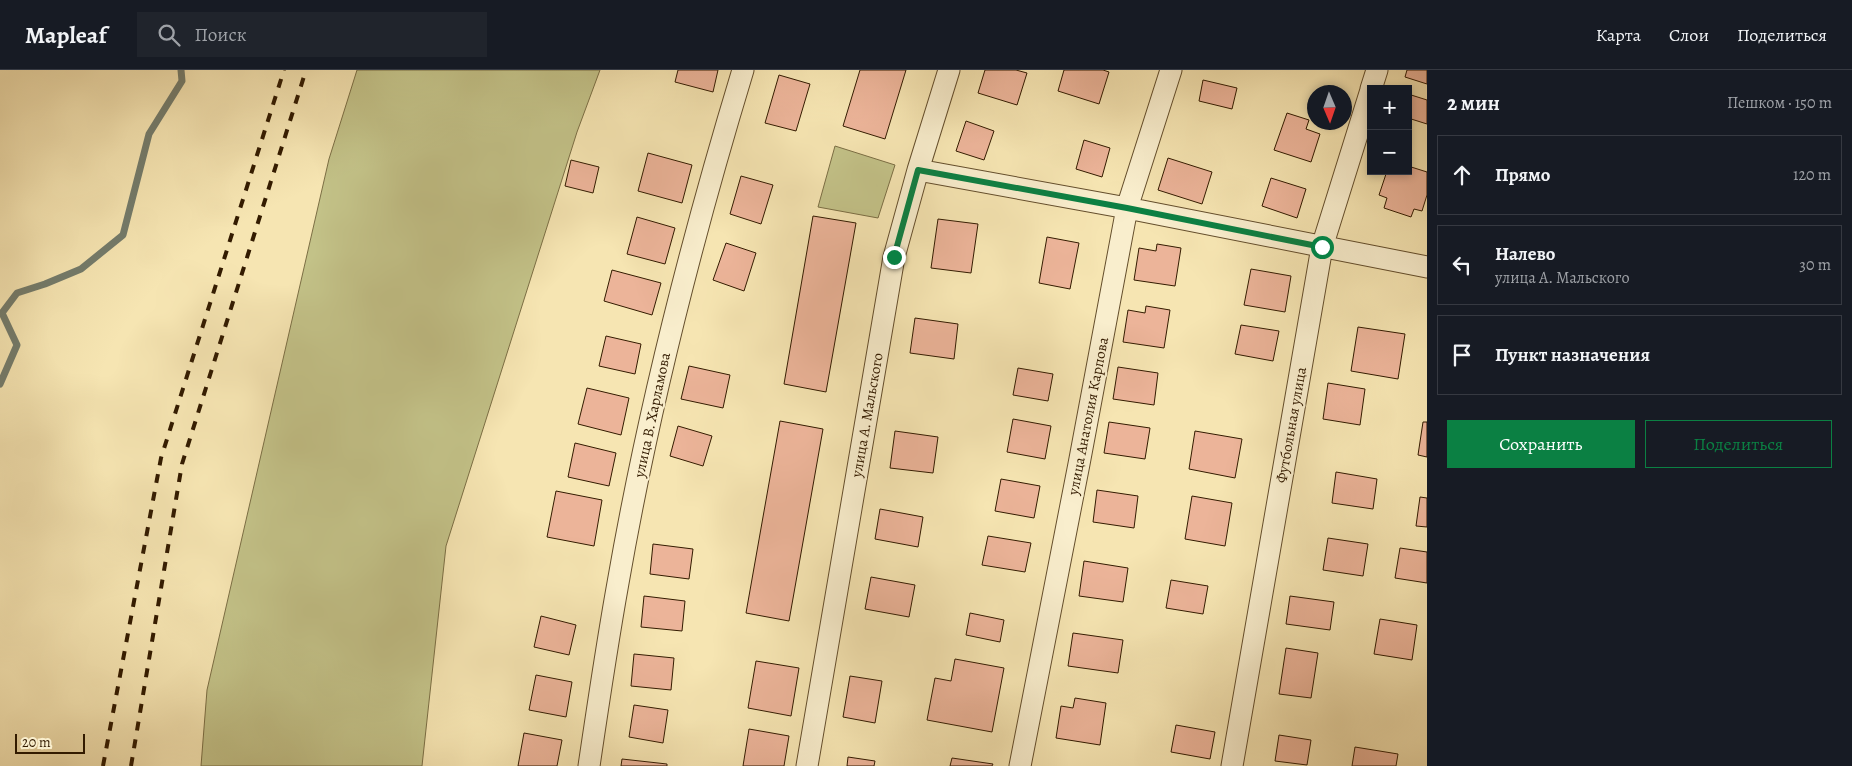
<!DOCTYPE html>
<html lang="ru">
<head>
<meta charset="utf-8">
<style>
	body { margin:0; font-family:Alegreya,serif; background:#20242c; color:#f1f3f6 }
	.controls { position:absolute; right:15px; top:15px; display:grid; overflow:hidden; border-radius:0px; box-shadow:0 2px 8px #0003 }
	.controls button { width:45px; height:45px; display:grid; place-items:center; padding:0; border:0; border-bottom:1px solid #363941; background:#171b24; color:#f1f3f6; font:25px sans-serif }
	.compass { position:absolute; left:1307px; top:15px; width:45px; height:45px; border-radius:50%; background:#171b24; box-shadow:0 2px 8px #0003; rotate:178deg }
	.scale { position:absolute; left:15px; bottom:12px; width:70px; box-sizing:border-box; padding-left:5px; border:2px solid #331b00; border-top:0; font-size:14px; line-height:18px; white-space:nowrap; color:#331b00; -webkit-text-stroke:4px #f9eecd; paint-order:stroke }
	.stop { position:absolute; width:15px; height:15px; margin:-11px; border:4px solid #0b8043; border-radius:50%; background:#fff }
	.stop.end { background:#0b8043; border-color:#fff; box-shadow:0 1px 5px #0008 }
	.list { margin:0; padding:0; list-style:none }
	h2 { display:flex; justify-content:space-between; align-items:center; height:65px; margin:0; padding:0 20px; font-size:21px }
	h2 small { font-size:16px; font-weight:400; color:#9ea1a6 }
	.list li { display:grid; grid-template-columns:32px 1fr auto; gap:15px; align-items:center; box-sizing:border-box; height:80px; margin:0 10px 10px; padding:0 10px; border:1px solid #363941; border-radius:0px }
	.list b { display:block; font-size:19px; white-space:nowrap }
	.list p { margin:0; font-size:16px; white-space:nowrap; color:#9ea1a6 }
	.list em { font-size:16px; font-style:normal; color:#9ea1a6 }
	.actions { display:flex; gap:10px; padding:15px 20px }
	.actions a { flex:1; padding:11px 0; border:1px solid #0b8043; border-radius:0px; text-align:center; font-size:18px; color:#0b8043 }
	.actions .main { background:#0b8043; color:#fff }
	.icon { flex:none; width:28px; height:28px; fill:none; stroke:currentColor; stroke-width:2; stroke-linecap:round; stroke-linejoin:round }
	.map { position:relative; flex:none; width:1427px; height:696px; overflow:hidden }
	header { display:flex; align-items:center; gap:30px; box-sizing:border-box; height:70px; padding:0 25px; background:#171b24; border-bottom:1px solid #363941 }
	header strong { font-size:24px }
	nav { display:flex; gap:28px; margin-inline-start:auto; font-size:18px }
	.search { width:350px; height:45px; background:#20242c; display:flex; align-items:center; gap:12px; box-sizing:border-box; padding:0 18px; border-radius:0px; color:#9ea1a6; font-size:19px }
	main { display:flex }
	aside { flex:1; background:#171b24 }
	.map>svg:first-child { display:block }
	.green { fill:#c3c288; stroke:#7b6e44 }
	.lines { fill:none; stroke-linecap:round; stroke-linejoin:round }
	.stream { stroke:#747c6c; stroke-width:7 }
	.building { fill:#ecb499; stroke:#331b00 }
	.minor-casing { stroke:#644e2c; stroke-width:23 }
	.minor { stroke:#f9eecd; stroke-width:21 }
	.rail { stroke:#331b00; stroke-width:4; stroke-dasharray:9 9; stroke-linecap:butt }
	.route { stroke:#0b8043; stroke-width:6 }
	.labels { text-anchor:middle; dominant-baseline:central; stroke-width:4.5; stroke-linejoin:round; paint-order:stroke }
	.street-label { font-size:15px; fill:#331b00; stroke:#f9eecd }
</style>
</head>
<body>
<header>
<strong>Mapleaf</strong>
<div class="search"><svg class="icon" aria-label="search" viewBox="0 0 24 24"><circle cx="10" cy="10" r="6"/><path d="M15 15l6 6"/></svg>Поиск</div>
<nav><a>Карта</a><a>Слои</a><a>Поделиться</a></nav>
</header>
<main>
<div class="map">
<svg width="1427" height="696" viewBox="0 0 1427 696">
	<rect width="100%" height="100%" fill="#f6e5b2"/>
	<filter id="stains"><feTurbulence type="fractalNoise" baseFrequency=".004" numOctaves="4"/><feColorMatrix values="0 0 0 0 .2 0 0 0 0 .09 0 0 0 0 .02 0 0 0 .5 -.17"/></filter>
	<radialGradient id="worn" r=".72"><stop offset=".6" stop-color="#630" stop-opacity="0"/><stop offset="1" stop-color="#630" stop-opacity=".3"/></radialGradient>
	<!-- green -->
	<path class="green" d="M357,0H600L577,62L446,476L422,696H201L207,620L329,89Z
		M835,76L895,95L878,148L818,137Z"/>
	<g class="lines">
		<!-- stream -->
		<path class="stream" d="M0,314L17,275L2,243L17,223L45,214L81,199L123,165L149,64L182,11L181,0"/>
	</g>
	<!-- building -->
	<path class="building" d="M678,0H718L713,22L675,12Z
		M860,0H906L885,69L843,56Z
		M985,0H1016L1027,3L1017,35L978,23Z
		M1064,0H1103L1109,2L1099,34L1058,21Z
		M1407,0H1427V14L1405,7Z
		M779,5L810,14L796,61L765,53Z
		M1203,10L1237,18L1232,39L1199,31Z
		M1408,24L1427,30V54L1408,48Z
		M1287,43L1309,50L1306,59L1320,64L1311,92L1274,80Z
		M966,51L994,61L984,90L956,81Z
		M1084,70L1110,78L1102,107L1076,99Z
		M648,83L692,95L682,133L638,121Z
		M1168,88L1212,102L1202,134L1158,120Z
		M571,90L599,97L593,123L565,116Z
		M1408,96L1427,102V125L1422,141L1414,139L1411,147L1384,138L1387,128L1379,125L1387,101H1408Z
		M741,106L773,115L761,154L730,144Z
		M1271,108L1306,119L1297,148L1262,136Z
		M813,146L856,153L826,322L784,314Z
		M637,147L675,158L665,194L627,184Z
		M938,149L978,154L971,203L931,198Z
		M1047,167L1079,173L1070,219L1039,213Z
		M726,173L756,183L744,221L713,210Z
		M1157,174L1181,178L1175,216L1134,210L1139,178L1156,181Z
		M1251,199L1291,206L1285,242L1244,235Z
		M612,200L661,213L652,245L604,231Z
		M1146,236L1170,240L1164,278L1123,272L1128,240L1145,243Z
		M915,248L958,254L954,289L910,283Z
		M1241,255L1279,261L1273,291L1235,284Z
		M1358,257L1405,264L1398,309L1351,301Z
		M606,266L641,274L635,304L599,296Z
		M689,296L730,305L723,338L681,329Z
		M1118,297L1158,303L1154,335L1113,329Z
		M1018,298L1053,304L1048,331L1013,325Z
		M1328,313L1365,319L1360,355L1323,349Z
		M587,318L629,328L621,365L578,354Z
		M1013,349L1051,356L1045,389L1007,382Z
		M780,351L823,359L789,551L746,543Z
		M1109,352L1150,358L1145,389L1104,383Z
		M1423,352H1427V387L1418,385Z
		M678,356L712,366L703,396L670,386Z
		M895,361L938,367L933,403L890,398Z
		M1195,361L1242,369L1235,408L1189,399Z
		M575,373L616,383L609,416L568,407Z
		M1336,402L1377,409L1373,439L1332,433Z
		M1001,409L1040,416L1034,448L995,441Z
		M1097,420L1138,426L1134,458L1093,452Z
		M556,421L602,430L594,476L547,467Z
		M1192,426L1232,433L1225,476L1185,469Z
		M1420,427L1427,428V457L1416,456Z
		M880,439L923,447L918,477L875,469Z
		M988,466L1031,473L1025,502L982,495Z
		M1328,468L1368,474L1363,506L1323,500Z
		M653,474L693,479L689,509L650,504Z
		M1400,478L1427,482V513L1395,508Z
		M1084,491L1128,498L1123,532L1079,526Z
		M871,507L915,515L909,547L865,539Z
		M1171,510L1208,516L1203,544L1166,538Z
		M644,526L685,531L682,561L641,557Z
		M1290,526L1334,532L1330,560L1286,554Z
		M970,543L1004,550L1000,572L966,565Z
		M541,546L576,555L569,585L534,577Z
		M1380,549L1417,555L1412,590L1374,584Z
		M1073,563L1123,570L1118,603L1068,596Z
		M1286,578L1318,583L1311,628L1279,624Z
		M634,584L674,588L671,620L631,616Z
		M955,589L1004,598L992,662L927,650L935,608L951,611Z
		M756,591L799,598L791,646L748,638Z
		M536,605L572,612L566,647L529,640Z
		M850,606L882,611L875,653L843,647Z
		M1075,628L1106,633L1100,675L1056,668L1061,636L1073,638Z
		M634,635L668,640L663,673L629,667Z
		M1176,655L1215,662L1210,689L1171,682Z
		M749,659L789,666L784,696H743Z
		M524,663L562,670L557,696H518Z
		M1279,665L1311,670L1307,695L1275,691Z
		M1355,677L1398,684L1396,696H1352Z
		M848,687L875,691L874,696H847Z
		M952,688L993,694L992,696H950Z
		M622,689L667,694V696H621Z"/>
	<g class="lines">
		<defs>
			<path id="minor" d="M1371,19L1377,0
				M918,100L1127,138L1427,197
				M589,696C598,635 607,574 618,513C648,340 692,168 743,0
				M807,696L894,187L918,100L949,0
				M1020,696L1079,394L1127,138L1171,0
				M1232,696L1322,177L1371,20"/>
		</defs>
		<!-- minor casing -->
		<use href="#minor" class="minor-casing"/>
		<!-- minor -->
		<use href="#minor" class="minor"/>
		<!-- rail -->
		<path class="rail" d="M103,696L161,388L284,0
			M131,696L182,394L306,0"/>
	</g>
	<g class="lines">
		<!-- route -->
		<path class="route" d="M894,187L918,100L1127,138L1322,177"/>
	</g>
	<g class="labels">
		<!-- street labels -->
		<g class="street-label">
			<text transform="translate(652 345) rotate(-78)">улица В. Харламова</text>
			<text transform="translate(867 345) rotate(-80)">улица А. Мальского</text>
			<text transform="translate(1088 346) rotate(-79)">улица Анатолия Карпова</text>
			<text transform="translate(1291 355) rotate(-80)">Футбольная улица</text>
		</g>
	</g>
	<rect width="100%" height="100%" filter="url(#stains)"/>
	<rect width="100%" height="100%" fill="url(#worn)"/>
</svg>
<div class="controls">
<button>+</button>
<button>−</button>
</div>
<svg class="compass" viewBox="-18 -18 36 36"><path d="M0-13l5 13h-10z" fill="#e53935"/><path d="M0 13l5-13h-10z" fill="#9ea1a6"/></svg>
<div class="scale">20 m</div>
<div class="stop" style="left:1322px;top:177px"></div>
<div class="stop end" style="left:894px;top:187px"></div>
</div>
<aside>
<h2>2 мин<small>Пешком · 150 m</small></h2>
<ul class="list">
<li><svg class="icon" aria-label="ahead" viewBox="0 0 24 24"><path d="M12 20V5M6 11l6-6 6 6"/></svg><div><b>Прямо</b></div><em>120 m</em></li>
<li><svg class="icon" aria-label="left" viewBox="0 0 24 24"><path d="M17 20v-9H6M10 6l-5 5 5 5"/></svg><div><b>Налево</b><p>улица А. Мальского</p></div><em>30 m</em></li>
<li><svg class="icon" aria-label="arrive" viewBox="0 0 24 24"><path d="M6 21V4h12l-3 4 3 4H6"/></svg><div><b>Пункт назначения</b></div></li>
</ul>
<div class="actions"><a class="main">Сохранить</a><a>Поделиться</a></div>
</aside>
</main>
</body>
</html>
